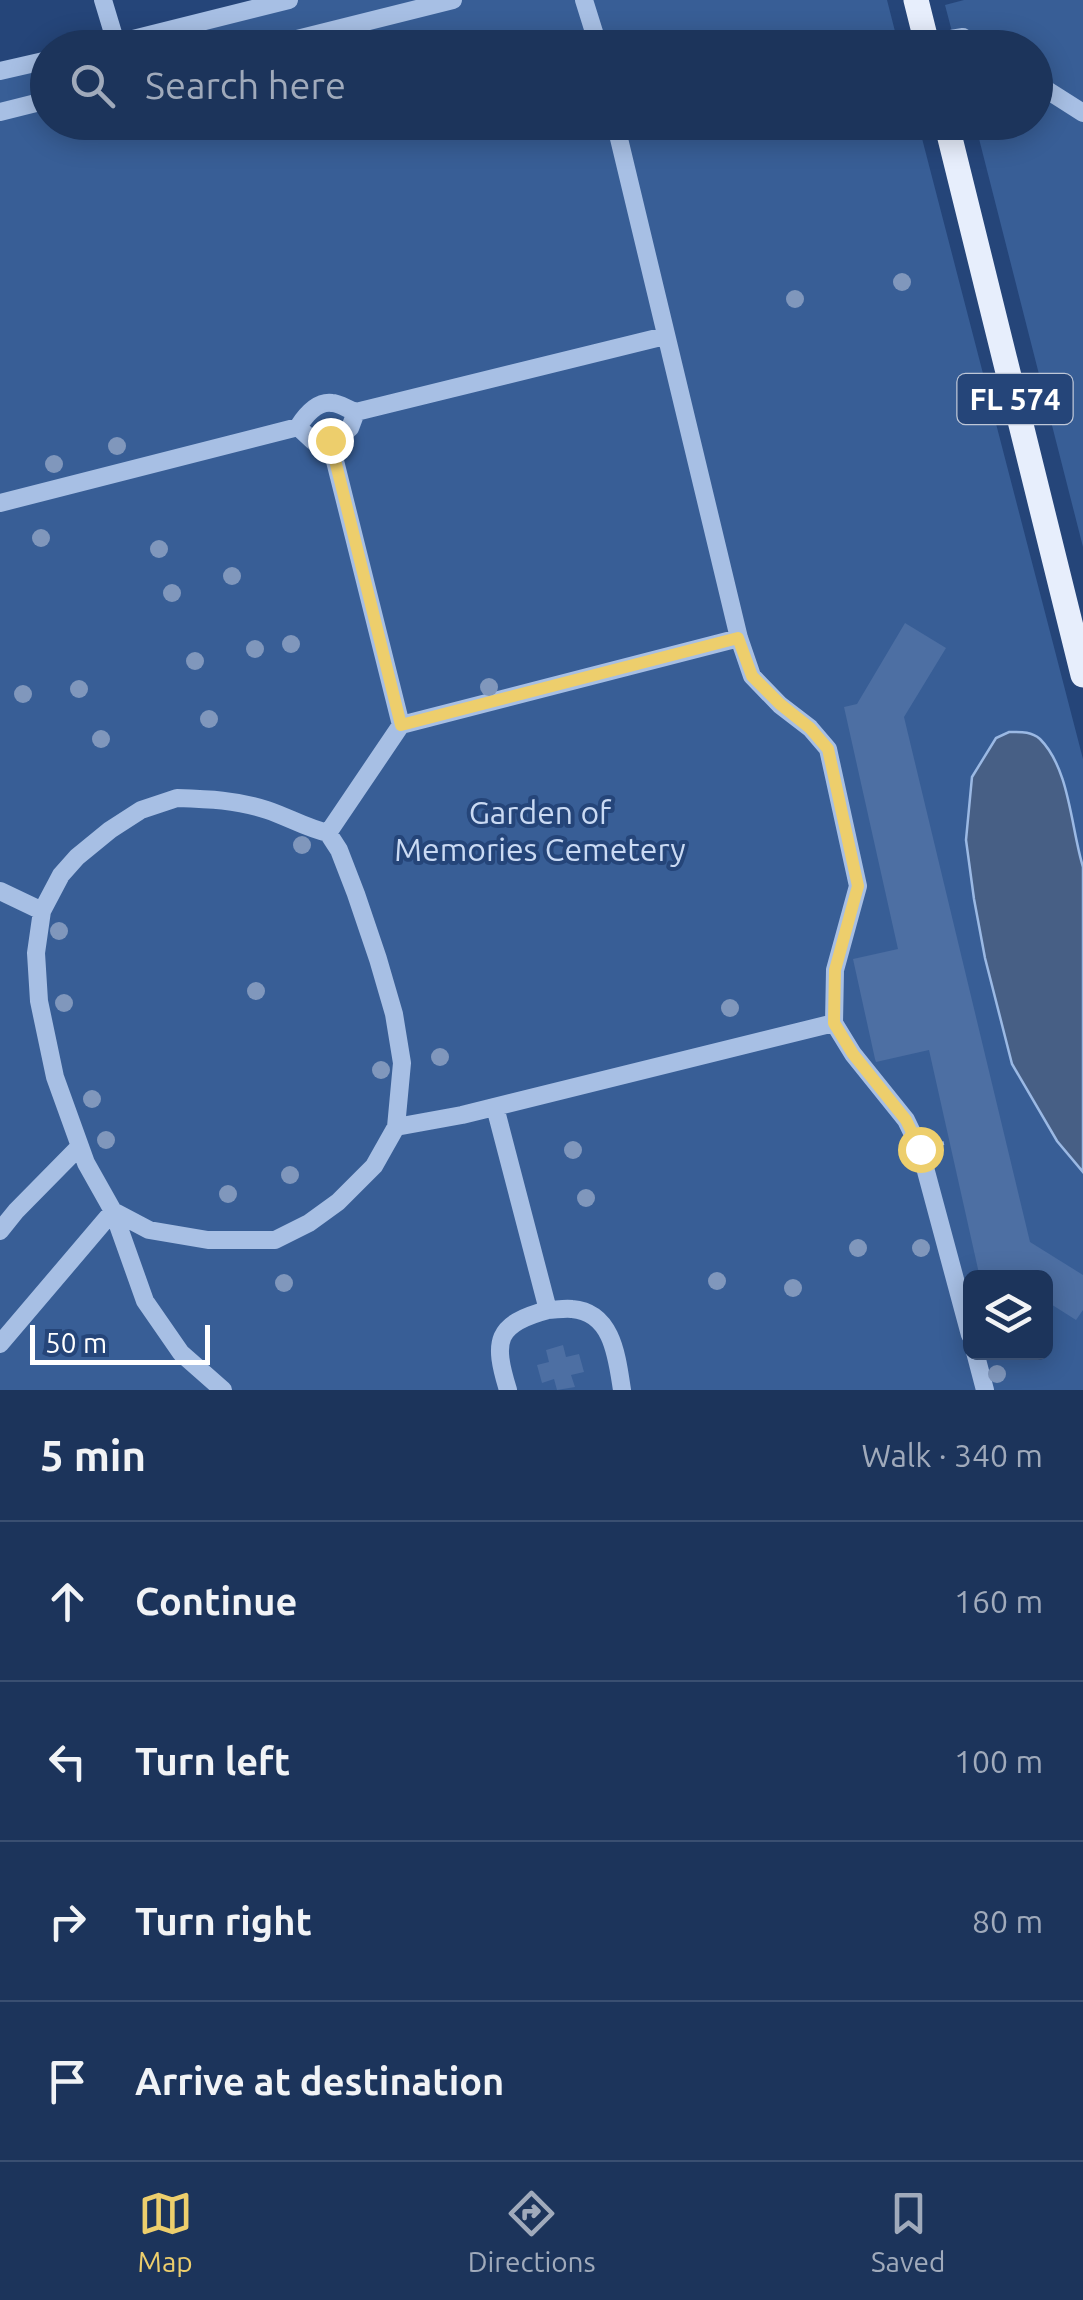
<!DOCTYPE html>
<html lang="en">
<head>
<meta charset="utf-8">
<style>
	body { margin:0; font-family:Ubuntu,sans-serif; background:#253c61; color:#f1f3f6 }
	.controls { position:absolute; right:30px; bottom:30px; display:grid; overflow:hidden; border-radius:15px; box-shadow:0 5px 25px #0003 }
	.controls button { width:90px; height:90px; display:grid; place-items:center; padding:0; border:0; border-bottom:2px solid #3a4f71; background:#1c345b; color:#f1f3f6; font:50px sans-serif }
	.scale { position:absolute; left:30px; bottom:25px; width:180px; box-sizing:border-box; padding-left:10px; border:5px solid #fff; border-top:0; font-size:28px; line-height:35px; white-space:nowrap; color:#fff; -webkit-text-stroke:8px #254579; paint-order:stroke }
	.stop { position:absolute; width:30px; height:30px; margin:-22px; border:8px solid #edce6c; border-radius:50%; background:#fff }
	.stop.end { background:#edce6c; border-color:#fff; box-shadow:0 2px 10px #0008 }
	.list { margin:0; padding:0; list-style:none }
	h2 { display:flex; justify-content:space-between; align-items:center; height:130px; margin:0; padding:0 40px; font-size:42px }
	h2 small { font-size:32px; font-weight:400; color:#a0aabb }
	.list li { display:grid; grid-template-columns:65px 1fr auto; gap:30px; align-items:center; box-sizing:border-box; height:160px; padding:0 40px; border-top:2px solid #3a4f71 }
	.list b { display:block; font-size:38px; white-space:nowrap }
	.list em { font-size:32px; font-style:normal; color:#a0aabb }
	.icon { flex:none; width:55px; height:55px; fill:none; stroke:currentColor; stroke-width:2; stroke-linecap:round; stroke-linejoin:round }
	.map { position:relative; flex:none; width:1083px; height:1390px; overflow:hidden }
	.search { position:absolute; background:#1c345b; box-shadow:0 5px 25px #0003; left:30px; right:30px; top:30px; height:110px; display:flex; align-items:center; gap:25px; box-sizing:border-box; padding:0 35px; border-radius:55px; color:#a0aabb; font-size:38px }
	.sheet { height:770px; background:#1c345b }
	nav { display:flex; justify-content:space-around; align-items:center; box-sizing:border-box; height:140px; border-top:2px solid #3a4f71; background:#1c345b; font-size:28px; color:#a0aabb }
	nav a { display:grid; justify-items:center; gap:5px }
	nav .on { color:#edce6c }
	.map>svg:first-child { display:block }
	.green { fill:#385e96; fill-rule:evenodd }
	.water { fill:#475f85; stroke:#9bb9e4; stroke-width:2.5 }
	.building { fill:#4d6fa3 }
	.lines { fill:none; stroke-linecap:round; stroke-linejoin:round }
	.path { stroke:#a7bfe4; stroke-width:4; stroke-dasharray:5 8; stroke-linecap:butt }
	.minor { stroke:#a7bfe4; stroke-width:18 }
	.major { stroke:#e7eefc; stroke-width:25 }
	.tree { fill:#8097bc }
	.route { stroke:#edce6c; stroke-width:12 }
	.labels { text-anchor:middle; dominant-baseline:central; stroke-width:8; stroke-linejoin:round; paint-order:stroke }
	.shield { fill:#254579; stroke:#bec7d7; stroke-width:2.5 }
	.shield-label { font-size:30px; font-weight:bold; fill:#fff }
	.park-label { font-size:32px; fill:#cadaf3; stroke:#254579 }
</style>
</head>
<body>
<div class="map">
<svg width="1083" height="1390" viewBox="0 0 1083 1390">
	<rect width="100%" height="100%" fill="#254579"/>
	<!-- green -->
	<path class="green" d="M289,0H887L899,47L97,48Z
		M964,0H1083V547L975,123L1036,122V48L956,47L945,5Z
		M47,60L48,122L918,123L1083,759V1390H0V71ZM970,1278H1046V1352H970Z"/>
	<!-- water -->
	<path class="water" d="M1009,732C1020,732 1031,731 1040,739C1070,769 1071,829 1083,867V1172L1057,1141L1012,1064L985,958L974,899L966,840L972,777L996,738Z"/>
	<!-- building -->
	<path class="building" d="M905,623L946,648L904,717L1030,1242L1083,1275V1310L1076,1320L1046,1301V1278H1008L1001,1273L980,1278L929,1050L876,1062L875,1059L853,959L898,949L844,707L857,704Z
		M563,1345L566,1357L579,1354L584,1372L571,1375L575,1387L557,1390L554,1379L542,1383L537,1365L549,1362L546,1350Z"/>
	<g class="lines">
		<!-- path -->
		<path class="path" d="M939,1144L950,1142"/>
		<!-- minor -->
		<path class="minor" d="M103,0L116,43
			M584,0L599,48
			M927,43L963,37L980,48
			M97,48L289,0
			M261,48L453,0
			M881,48L925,37
			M0,71L48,60
			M1036,83L1083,113
			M0,112L48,100
			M615,122L739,638L752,676L780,705L810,728L828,749L858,886L835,970L834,1023L853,1054L906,1120L920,1149L970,1335
			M298,427L313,441L324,442L337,439L350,428L356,412
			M0,503L298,427C305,416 317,401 332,403C339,403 349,410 356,412L665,336
			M401,725L739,638
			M177,798C208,799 237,800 267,810C288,817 306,828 328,833L339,850L356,894L378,959L394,1014L402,1063L396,1127L374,1166L338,1202L309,1223L275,1240H208L149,1230L113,1211L86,1163L55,1077L39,1001L36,953L42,911L61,875L77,857L110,830L141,810Z
			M328,833L401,725L330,441
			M0,891L42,911
			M495,1107L548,1310C495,1324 493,1341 508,1390
			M396,1127L462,1115L834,1023
			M0,1231L16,1211L80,1146
			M548,1310C555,1310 564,1308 572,1309C613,1312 617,1358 622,1390
			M0,1344L113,1211L145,1301L181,1353L223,1390
			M975,1352L985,1390"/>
		<!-- major -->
		<path class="major" d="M916,0L928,48
			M946,122L1083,675"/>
	</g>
	<!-- trees -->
	<g class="tree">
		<circle cx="902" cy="282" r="9"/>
		<circle cx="795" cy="299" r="9"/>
		<circle cx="117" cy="446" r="9"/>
		<circle cx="54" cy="464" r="9"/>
		<circle cx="41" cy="538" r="9"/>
		<circle cx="159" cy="549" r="9"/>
		<circle cx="232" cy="576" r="9"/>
		<circle cx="172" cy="593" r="9"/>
		<circle cx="291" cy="644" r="9"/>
		<circle cx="255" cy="649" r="9"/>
		<circle cx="195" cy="661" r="9"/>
		<circle cx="489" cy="687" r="9"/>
		<circle cx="79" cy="689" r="9"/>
		<circle cx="23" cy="694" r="9"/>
		<circle cx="209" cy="719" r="9"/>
		<circle cx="101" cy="739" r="9"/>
		<circle cx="302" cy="845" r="9"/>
		<circle cx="59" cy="931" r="9"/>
		<circle cx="256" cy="991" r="9"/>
		<circle cx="64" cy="1003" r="9"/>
		<circle cx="730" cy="1008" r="9"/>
		<circle cx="440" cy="1057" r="9"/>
		<circle cx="381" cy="1070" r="9"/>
		<circle cx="92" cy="1099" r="9"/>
		<circle cx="106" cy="1140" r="9"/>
		<circle cx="573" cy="1150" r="9"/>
		<circle cx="290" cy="1175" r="9"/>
		<circle cx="228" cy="1194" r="9"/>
		<circle cx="586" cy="1198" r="9"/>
		<circle cx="858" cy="1248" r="9"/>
		<circle cx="921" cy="1248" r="9"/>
		<circle cx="717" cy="1281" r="9"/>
		<circle cx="284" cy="1283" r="9"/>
		<circle cx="793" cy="1288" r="9"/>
		<circle cx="997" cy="1374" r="9"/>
	</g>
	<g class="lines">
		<!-- route -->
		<path class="route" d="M330,440L401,725L738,638L752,676L780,704L810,728L828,749L858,886L835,970L834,1023L853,1054L906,1120L920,1149"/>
	</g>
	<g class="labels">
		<!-- shield labels -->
		<rect class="shield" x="957.5" y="374" width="115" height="50" rx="8"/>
		<g class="shield-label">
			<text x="1015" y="399">FL 574</text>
		</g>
		<!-- park labels -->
		<g class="park-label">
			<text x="540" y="812">Garden of<tspan x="540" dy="37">Memories Cemetery</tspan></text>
		</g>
	</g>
</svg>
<div class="controls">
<button><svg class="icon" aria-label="layers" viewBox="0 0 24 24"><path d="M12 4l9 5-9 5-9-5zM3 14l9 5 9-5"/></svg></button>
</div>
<div class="scale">50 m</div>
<div class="stop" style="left:920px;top:1149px"></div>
<div class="stop end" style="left:330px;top:440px"></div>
<div class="search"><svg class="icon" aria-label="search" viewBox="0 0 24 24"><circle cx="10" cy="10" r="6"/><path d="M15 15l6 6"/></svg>Search here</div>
</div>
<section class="sheet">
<h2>5 min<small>Walk · 340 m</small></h2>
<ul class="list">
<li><svg class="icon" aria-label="ahead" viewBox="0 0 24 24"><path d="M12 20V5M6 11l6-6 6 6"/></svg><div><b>Continue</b></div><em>160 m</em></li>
<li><svg class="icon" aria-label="left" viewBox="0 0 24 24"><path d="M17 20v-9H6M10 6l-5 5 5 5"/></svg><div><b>Turn left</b></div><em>100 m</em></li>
<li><svg class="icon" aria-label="right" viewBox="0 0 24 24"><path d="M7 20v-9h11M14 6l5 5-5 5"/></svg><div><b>Turn right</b></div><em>80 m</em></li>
<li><svg class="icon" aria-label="arrive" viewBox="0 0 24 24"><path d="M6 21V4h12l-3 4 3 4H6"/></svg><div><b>Arrive at destination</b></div></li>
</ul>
</section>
<nav>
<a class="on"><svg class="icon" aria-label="map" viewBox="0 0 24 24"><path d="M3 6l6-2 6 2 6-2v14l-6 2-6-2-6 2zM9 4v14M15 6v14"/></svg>Map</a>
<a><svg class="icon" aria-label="directions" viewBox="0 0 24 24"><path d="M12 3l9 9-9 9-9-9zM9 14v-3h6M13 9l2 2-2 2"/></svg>Directions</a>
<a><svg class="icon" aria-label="saved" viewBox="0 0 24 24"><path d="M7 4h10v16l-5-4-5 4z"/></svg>Saved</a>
</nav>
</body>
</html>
